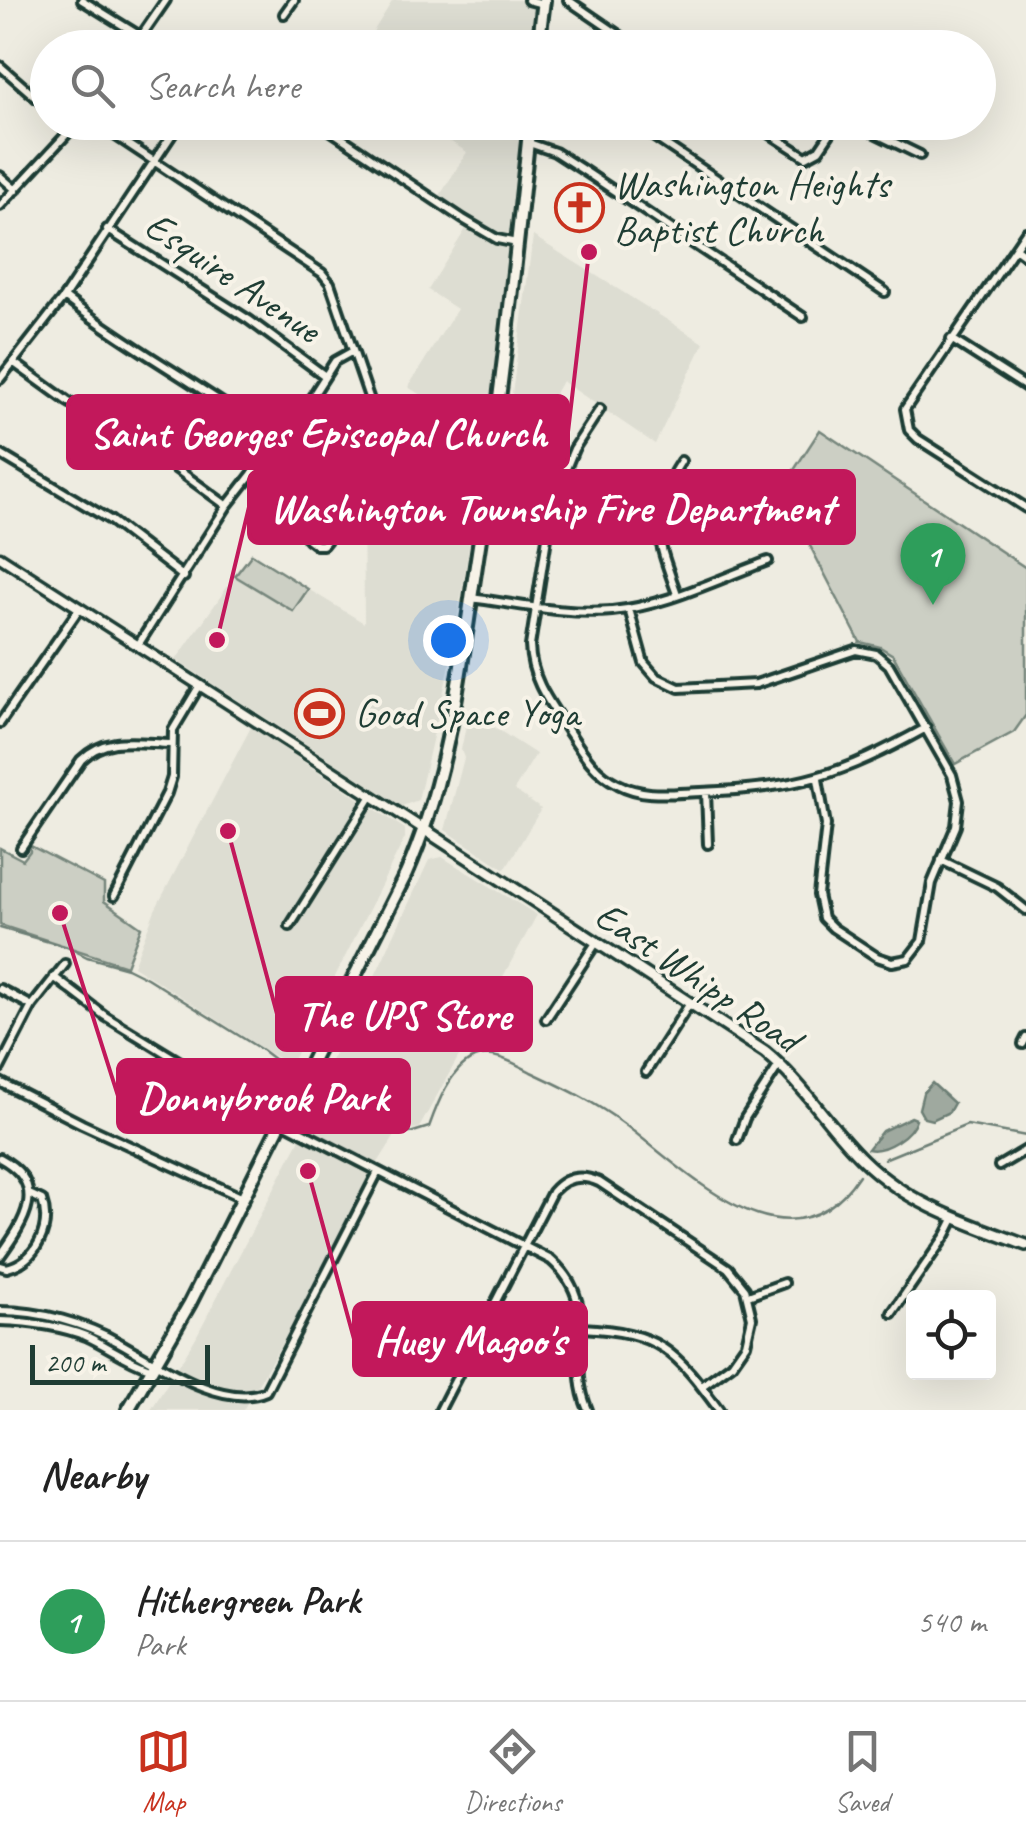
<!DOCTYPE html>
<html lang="en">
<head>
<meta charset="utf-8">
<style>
	body { margin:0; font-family:Caveat,sans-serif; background:#f6f6f6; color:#222 }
	.controls { position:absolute; right:30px; bottom:30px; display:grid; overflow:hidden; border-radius:10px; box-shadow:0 10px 40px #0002 }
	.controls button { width:90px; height:90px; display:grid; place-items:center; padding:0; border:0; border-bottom:2px solid #e0e0e0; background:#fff; color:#222; font:50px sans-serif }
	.scale { position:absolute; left:30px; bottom:25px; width:180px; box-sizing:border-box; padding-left:10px; border:5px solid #1f3d34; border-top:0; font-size:28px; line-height:35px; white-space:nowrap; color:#1f3d34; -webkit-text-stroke:8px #f7f3e8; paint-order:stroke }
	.you { position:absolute; left:448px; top:640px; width:35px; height:35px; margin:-25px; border:8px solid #fff; border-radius:50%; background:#1a73e8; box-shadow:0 0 0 15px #1a73e833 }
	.badge { display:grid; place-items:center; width:65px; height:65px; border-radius:50%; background:#c8321e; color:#fff; font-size:32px; font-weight:700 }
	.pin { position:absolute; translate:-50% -82px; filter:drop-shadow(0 2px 5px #0008) }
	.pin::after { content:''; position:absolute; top:52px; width:35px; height:30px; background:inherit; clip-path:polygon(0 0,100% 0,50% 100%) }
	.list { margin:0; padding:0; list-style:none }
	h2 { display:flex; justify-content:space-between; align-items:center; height:130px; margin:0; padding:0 40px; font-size:42px }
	h2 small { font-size:32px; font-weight:400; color:#767676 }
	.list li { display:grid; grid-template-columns:65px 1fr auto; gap:30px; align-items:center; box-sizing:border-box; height:160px; padding:0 40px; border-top:2px solid #e0e0e0 }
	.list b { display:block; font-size:38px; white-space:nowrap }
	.list p { margin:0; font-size:32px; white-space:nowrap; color:#767676 }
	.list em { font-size:32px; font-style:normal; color:#767676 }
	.icon { flex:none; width:55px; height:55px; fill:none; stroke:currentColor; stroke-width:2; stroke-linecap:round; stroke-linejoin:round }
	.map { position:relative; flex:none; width:1026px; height:1410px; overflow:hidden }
	.search { position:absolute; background:#fff; box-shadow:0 10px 40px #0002; left:30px; right:30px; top:30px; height:110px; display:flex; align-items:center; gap:25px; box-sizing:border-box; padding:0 35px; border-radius:55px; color:#767676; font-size:38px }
	.sheet { height:290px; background:#fff }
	nav { display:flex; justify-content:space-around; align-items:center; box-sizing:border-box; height:140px; border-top:2px solid #e0e0e0; background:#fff; font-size:28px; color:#767676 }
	nav a { display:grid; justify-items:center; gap:5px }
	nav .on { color:#c8321e }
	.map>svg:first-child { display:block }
	.built { fill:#ddddd2 }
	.green { fill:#cccfc4; stroke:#76867c; stroke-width:2.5 }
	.water { fill:#9fa99f; stroke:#6c7e74; stroke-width:2.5 }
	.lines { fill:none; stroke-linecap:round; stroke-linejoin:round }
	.stream { stroke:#6c7e74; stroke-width:2.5 }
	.minor-casing { stroke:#1f3d34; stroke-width:14 }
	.tertiary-casing { stroke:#1f3d34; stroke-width:15 }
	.secondary-casing { stroke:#1f3d34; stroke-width:16 }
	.primary-casing { stroke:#1f3d34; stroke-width:18 }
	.minor { stroke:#f7f3e8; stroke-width:6 }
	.tertiary { stroke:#f7f3e8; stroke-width:8 }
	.secondary { stroke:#f7f3e8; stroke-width:9 }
	.primary { stroke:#f7f3e8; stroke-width:10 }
	.labels { text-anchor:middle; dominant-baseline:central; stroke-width:8; stroke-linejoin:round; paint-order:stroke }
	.poi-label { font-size:40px; fill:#1f3d34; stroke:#f7f3e8; text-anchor:start }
	.street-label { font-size:40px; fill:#1f3d34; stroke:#f7f3e8 }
	.leader { fill:none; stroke:#c2185b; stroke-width:4 }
	.callout-dot { fill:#c2185b; stroke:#f7f3e8; stroke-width:4 }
	.callout { fill:#c2185b; stroke:#c2185b; stroke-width:4 }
	.callout-label { font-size:42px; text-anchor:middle; font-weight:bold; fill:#fff }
</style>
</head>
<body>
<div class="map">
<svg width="1026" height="1410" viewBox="0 0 1026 1410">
	<rect width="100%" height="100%" fill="#eeece1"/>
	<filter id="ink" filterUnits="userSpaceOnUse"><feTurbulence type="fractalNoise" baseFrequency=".01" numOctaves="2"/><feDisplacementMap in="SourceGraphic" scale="20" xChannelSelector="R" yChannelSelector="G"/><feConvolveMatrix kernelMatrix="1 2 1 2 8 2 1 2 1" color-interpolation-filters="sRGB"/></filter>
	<g filter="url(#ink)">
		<!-- built -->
		<path class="built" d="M393,0H544L539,47L363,48Z
			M421,123H531L484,435L408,387L457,309L428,290L472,219L439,197L467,152Z
			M533,236L704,343L655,444L562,381L534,431L508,424Z
			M398,432L482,469L449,669L418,800L402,806L176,660L235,576L292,610L308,589L364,623L363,481Z
			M469,711L536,754L514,790L541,809L505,869L445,830L464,758L461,750Z
			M251,727L405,829V838L290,1066L133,966L155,910Z
			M442,857L537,915L419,1128L398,1131L367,1180L289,1331L243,1410H151L195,1339L299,1141L301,1118L374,978L429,860Z"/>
		<!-- green -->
		<path class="green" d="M820,430L1026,568V715L1014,732L955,764L893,655L880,647L860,642L781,490Z
			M252,554L308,589L293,611L235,576Z
			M29,845L104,884V901L141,927L126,966L0,925V848L23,860L30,851Z"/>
		<!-- water -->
		<path class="water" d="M932,1083L954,1103L949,1112L932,1120L924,1118L919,1109L923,1093Z
			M911,1117L916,1119C912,1135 884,1153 868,1149L882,1131Z"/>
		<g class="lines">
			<!-- stream -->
			<path class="stream" d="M0,928L67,947L87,957L127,968L147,978L262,1050L299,1078
				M306,1081L396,1131
				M410,1133L429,1127C437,1105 450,1069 474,1058C492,1050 514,1063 531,1072C563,1087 595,1102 624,1124C690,1174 791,1280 859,1175
				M884,1159L967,1125L1026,1136"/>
			<defs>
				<path id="minor" d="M82,0L140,36
					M528,0L543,4
					M568,0L638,48
					M284,14L294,0
					M133,48L166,0
					M0,66L48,108
					M64,122L71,131
					M95,122L322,273L330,283L374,412L367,441L329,494
					M318,122L463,219L497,239L517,243
					M632,122L885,292
					M752,122L806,157L819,150L838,122
					M852,122L920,155
					M529,143L555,152L583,170L803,317
					M0,176L16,190
					M0,206L78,122
					M107,229L249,320L325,376
					M1026,232L905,409L909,430L918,439L1026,508
					M1015,248L1026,256
					M64,297C132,350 209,389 277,442
					M951,339L1026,387
					M13,362L67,401L163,459L227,506
					M0,379L64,297L175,130
					M600,409L574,449L553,500L530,646C531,679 549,702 567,729C581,750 594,773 618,784C644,798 673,793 701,792C800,788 839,776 926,728
					M0,454L110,520L184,577
					M329,494L330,536L323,545H316L308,539V531Z
					M677,594C657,538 646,515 681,461
					M471,598C518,604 564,615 612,611C665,606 718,579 768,561
					M629,609L644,663L656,677L679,688L756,684L856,650L876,654L889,665L952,775L959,801L956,826L932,883L922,941L908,959L892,962L877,957L833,928L823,918L818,895L826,825L818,779
					M138,645L227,506L310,400L335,361L353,351
					M0,723L79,609
					M706,792L708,844
					M21,848L81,760C106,735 138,743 170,744
					M941,860L997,887L1026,910
					M114,896L167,793L172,777L173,730L200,685
					M290,926L371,797
					M54,977L105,1016L259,1110L551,1260C604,1307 564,1356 588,1410
					M0,989L32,1006
					M546,1019L596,943
					M1023,1044L1026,1038
					M0,1068L32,1006L65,964
					M646,1072L690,1003
					M0,1082L82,1124L243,1198
					M737,1140L745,1118L779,1065
					M0,1158C50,1185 24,1222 0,1256
					M999,1166L1026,1150
					M0,1266L7,1268C36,1261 52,1228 42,1200L29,1194
					M748,1296L784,1283
					M0,1311C41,1311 84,1323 120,1343C158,1364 224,1410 266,1391L378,1172
					M892,1313L946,1235L954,1219
					M0,1321C30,1322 58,1325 86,1336C108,1346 126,1360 150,1368
					M582,1328C659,1332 675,1350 719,1410
					M440,1410L552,1192C565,1177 581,1174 599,1182L728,1268L745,1289L752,1318L746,1344L732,1364L702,1386"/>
				<path id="tertiary" d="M0,557L425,830"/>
				<path id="secondary" d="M425,830L765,1052C804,1084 828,1126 863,1160C909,1205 967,1223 1026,1245"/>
				<path id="primary" d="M538,48L544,0
					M128,1410L190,1303L406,874C446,784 459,683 473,585C497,431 514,277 530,122"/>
			</defs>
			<!-- minor casing -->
			<use href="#minor" class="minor-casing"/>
			<!-- tertiary casing -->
			<use href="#tertiary" class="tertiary-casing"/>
			<!-- secondary casing -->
			<use href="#secondary" class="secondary-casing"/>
			<!-- primary casing -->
			<use href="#primary" class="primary-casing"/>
			<!-- minor -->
			<use href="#minor" class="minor"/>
			<!-- tertiary -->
			<use href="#tertiary" class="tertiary"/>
			<!-- secondary -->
			<use href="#secondary" class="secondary"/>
			<!-- primary -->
			<use href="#primary" class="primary"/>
		</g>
	</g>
	<!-- icons -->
	<defs>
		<symbol id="church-ring" viewBox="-11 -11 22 22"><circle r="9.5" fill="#f7f3e8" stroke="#c8321e" stroke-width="1.5"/><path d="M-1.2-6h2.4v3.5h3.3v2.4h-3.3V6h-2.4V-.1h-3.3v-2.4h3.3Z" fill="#c8321e"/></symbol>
		<symbol id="stadium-ring" viewBox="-11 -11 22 22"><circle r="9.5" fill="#f7f3e8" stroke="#c8321e" stroke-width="1.5"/><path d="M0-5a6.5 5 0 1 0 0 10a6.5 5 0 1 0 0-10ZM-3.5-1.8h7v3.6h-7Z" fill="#c8321e"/></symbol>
	</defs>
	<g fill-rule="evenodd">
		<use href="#church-ring" x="552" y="180" width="55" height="55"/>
		<use href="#stadium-ring" x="292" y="686" width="55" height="55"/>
	</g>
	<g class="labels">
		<!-- poi labels -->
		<g class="poi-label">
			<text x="614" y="184">Washington Heights<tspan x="614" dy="46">Baptist Church</tspan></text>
			<text x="355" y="713">Good Space Yoga</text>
		</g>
		<!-- street labels -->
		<g class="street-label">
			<text transform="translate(233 277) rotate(34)">Esquire Avenue</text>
			<text transform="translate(698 977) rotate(34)">East Whipp Road</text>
		</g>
	</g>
	<!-- callouts -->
	<path class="leader" d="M589 252L568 432M217 640L249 507M228 831L277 1014M60 913L118 1096M308 1171L354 1339"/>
	<g class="callout-dot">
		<circle cx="589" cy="252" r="10"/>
		<circle cx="217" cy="640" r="10"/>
		<circle cx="228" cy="831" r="10"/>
		<circle cx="60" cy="913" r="10"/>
		<circle cx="308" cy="1171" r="10"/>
	</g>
	<g class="callout">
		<rect x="68" y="396" width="500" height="72" rx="10"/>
		<rect x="249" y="471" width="605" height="72" rx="10"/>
		<rect x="277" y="978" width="254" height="72" rx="10"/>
		<rect x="118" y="1060" width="291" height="72" rx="10"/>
		<rect x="354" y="1303" width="232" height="72" rx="10"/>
	</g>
	<g class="callout-label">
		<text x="318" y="447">Saint Georges Episcopal Church</text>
		<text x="552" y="522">Washington Township Fire Department</text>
		<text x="404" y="1029">The UPS Store</text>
		<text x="263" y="1111">Donnybrook Park</text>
		<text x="470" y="1354">Huey Magoo's</text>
	</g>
</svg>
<div class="controls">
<button><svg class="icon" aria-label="locate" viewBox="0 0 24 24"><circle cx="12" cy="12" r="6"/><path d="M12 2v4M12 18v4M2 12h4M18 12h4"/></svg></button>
</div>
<div class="scale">200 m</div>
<div class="you"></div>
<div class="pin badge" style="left:933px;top:605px;background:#2e9e5b">1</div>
<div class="search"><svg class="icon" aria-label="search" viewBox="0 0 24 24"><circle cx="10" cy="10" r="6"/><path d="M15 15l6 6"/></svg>Search here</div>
</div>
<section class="sheet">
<h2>Nearby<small></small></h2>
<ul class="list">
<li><span class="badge" style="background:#2e9e5b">1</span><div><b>Hithergreen Park</b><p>Park</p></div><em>540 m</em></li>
</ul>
</section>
<nav>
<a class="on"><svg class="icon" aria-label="map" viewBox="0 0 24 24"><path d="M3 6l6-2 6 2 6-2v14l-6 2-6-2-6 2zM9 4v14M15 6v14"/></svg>Map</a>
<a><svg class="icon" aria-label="directions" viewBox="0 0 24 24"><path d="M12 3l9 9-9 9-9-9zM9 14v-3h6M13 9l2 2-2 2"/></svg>Directions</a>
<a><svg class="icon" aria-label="saved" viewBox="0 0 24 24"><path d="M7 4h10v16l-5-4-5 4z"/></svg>Saved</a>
</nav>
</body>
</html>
